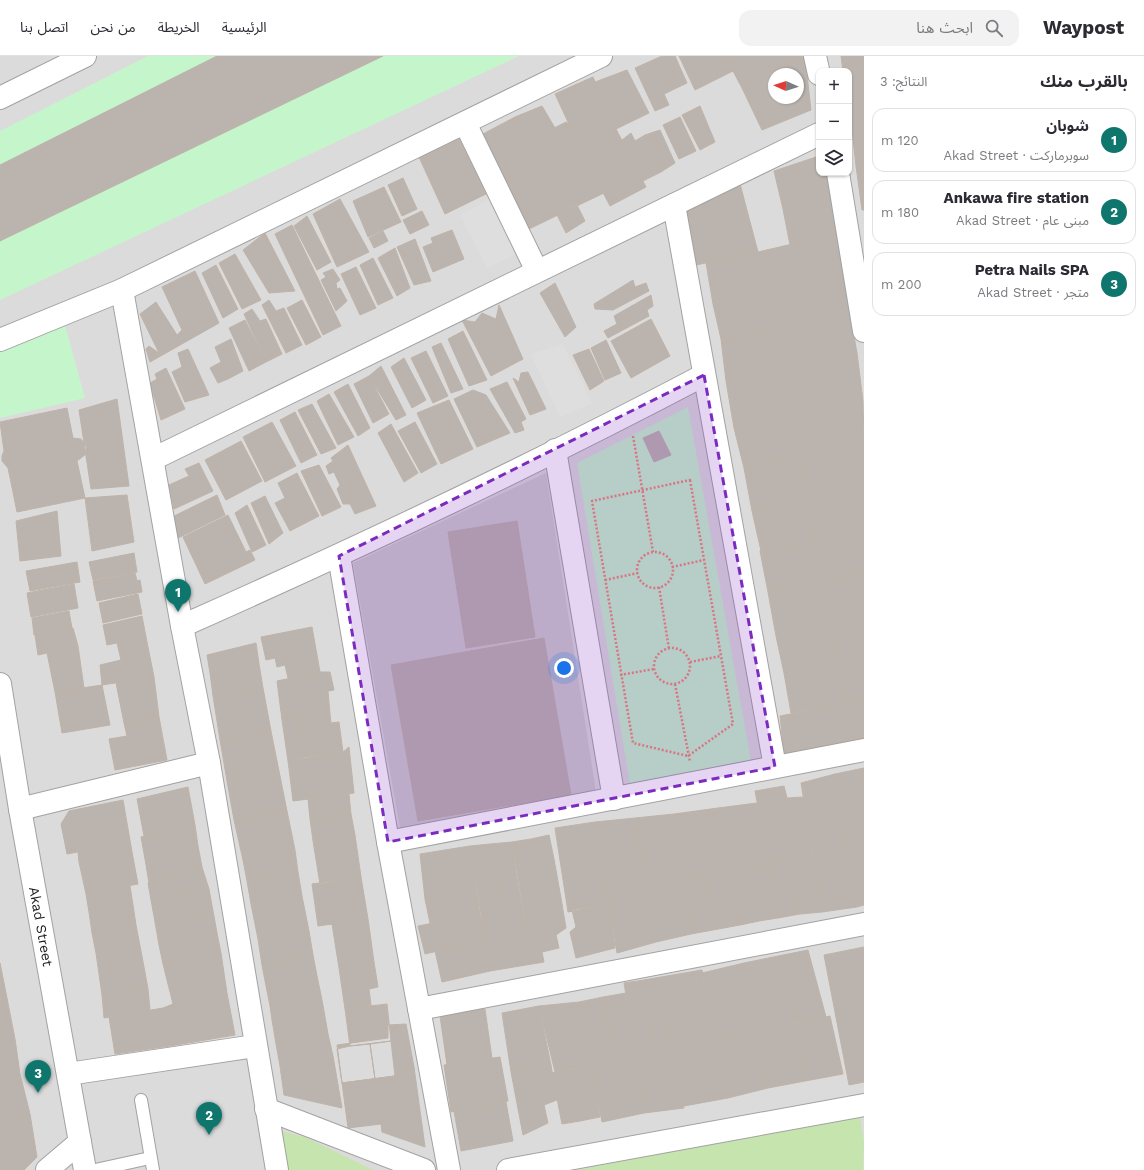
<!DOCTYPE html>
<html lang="ar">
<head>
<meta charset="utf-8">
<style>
	body { margin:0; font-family:"Work Sans","Noto Sans Arabic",sans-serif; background:#f2f2f3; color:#2b2b33; direction:rtl }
	.controls { position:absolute; right:12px; top:12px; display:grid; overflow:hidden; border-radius:8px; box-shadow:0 1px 3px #0004 }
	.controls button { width:36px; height:36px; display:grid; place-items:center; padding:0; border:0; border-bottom:1px solid #e1e1e2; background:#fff; color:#2b2b33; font:20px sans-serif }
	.compass { position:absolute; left:768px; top:12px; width:36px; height:36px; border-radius:50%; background:#fff; box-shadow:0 1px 3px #0004; rotate:273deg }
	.you { position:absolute; left:564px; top:612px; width:14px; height:14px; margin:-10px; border:3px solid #fff; border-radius:50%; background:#1a73e8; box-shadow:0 0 0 6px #1a73e833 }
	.badge { display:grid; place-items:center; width:26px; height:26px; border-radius:50%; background:#0f766e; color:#fff; font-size:13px; font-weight:700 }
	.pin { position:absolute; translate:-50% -33px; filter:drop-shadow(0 1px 2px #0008) }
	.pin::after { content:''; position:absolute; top:21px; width:14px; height:12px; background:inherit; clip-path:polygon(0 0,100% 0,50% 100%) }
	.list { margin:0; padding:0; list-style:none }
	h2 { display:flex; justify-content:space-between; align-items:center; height:52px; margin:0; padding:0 16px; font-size:17px }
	h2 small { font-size:13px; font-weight:400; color:#7c7c81 }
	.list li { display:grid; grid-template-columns:26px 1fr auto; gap:12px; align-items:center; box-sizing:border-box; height:64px; margin:0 8px 8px; padding:0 8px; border:1px solid #e1e1e2; border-radius:12px }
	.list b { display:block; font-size:15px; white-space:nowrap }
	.list p { margin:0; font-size:13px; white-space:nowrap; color:#7c7c81 }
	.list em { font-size:13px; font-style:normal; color:#7c7c81 }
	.icon { flex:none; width:22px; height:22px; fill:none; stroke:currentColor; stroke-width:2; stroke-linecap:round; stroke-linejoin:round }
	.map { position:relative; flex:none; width:864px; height:1114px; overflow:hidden; direction:ltr }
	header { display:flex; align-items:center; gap:24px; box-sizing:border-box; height:56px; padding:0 20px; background:#fff; border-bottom:1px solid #e1e1e2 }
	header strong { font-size:19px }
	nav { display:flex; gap:22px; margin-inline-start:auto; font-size:14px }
	.search { width:280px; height:36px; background:#f2f2f3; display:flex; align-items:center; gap:10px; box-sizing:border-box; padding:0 14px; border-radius:12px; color:#7c7c81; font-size:15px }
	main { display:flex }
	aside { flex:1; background:#fff }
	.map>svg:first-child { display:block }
	.residential { fill:#dcdbdb; fill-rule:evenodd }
	.religious { fill:#ccc }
	.grass { fill:#c6e4ae }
	.park { fill:#c5f5cb }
	.parking { fill:#dedede }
	.building { fill:#bbb4ae; stroke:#bfb3a8; fill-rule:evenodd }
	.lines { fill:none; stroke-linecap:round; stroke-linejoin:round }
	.service-casing { stroke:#a2a2a2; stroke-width:14 }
	.minor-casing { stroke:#a2a2a2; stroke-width:24 }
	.path { stroke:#ef8875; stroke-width:2.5; stroke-dasharray:2 2; stroke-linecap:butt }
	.service { stroke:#fff; stroke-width:12 }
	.minor { stroke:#fff; stroke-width:22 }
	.marked { fill:#7b2cbf; fill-opacity:0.2; stroke:#7b2cbf; stroke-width:3; stroke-dasharray:8 5; stroke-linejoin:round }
	.labels { text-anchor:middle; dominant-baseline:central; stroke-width:3; stroke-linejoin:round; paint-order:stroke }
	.street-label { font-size:14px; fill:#1e1e1e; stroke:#fff }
</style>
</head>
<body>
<header>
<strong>Waypost</strong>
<div class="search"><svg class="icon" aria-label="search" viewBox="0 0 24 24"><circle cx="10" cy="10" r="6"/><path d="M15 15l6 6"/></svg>ابحث هنا</div>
<nav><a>الرئيسية</a><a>الخريطة</a><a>من نحن</a><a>اتصل بنا</a></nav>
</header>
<main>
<aside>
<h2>بالقرب منك<small>النتائج: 3</small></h2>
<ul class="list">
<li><span class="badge">1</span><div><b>شوبان</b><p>سوبرماركت · Akad Street</p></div><em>120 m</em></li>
<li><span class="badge">2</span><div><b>Ankawa fire station</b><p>مبنى عام · Akad Street</p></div><em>180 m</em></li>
<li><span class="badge">3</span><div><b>Petra Nails SPA</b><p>متجر · Akad Street</p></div><em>200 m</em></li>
</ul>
</aside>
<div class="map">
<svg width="864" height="1114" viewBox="0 0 864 1114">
	<rect width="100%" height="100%" fill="#eeebe5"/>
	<!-- residential -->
	<path class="residential" d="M0,0H864V1114H0ZM819,15H849V117H819ZM774,18H798V42H774Z"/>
	<!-- religious -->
	<path class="religious" d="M546,417L596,736L400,772L353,507Z"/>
	<!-- grass -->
	<path class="grass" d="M860,1060L864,1087L863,1114H577Z
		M280,1075L305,1081L373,1114H287Z"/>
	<!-- park -->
	<path class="park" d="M148,0H519L0,244V75Z
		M63,262L85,342L0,362V294Z
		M688,351L751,705L630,729L577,407Z"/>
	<!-- parking -->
	<path class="parking" d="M495,141L522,195L487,212L460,159Z
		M563,288L592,347L560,361L531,298Z"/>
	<!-- building -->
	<path class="building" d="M217,0H383L0,185V109Z
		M662,0H675L687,27L664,38L669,49L655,55L635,12Z
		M679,0H725L733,15L695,34Z
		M725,0H805L742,32Z
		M805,0L811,54L762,74L742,32ZM774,18H798V42H774Z
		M841,0H864V29L849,31V15H843Z
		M627,14L649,57L616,73L595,26Z
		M593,21L616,73L601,81L577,28Z
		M577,28L601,81L580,92L555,38Z
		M864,29V70L852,73L849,53V31Z
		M542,50L555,72L527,86L515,61Z
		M700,50L715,86L700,94L682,59Z
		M515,61L527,86L493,103L481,79Z
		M680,61L696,95L679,103L663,69Z
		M566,66L570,69L580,92L540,113L527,86Z
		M864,70V109L856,110L852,73Z
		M616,73L646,131L610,150L580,92Z
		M660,74L675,107L661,116L645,79Z
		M631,77L635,85L645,79L661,116L643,125L622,84Z
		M459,83L486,138L445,158L419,101Z
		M527,86L540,113L508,129L493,103Z
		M580,92L604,137L562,157L540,113Z
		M819,100V117H828L833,140L783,153L774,115Z
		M864,109V154H862L856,110Z
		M540,113L562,157L529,173L508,129Z
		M403,122L417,153L402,160L388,129Z
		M739,124L758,196L696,209L683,149Z
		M384,131L401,166L368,181L353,145Z
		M833,140L840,177L790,189L783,153Z
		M340,143L369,196L337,211L313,158Z
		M577,149L585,165L566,177L557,159Z
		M422,155L429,169L410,178L403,164Z
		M307,160L331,206L317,214L294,170Z
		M292,169L341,270L323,279L275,178Z
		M452,174L464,203L433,216L423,191L433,187L431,182Z
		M383,175L388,185L374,192L369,182Z
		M265,177L295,235L269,237L243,194Z
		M840,177L845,219L767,238L758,196Z
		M415,183L431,225L414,229L397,191Z
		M395,192L410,232L397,240L378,202Z
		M758,196L767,238L713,248L706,207Z
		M235,198L261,244L242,253L219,207Z
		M373,202L393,242L378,249L360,209Z
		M216,209L238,253L223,262L202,217Z
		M356,211L376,252L360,259L341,218Z
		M333,213L340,224L336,227L337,233L340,232L347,245L336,255L321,224L326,221L323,217Z
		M195,215L219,267L150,306L146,293L149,290L159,297L140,258L156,246L177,279L182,274L162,231Z
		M845,219L850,258L775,276L767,238Z
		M633,224L635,231L646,227L649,235L613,254L595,253L594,248Z
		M555,227L576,271L565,281L540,237Z
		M767,238L775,276L721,283L713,248Z
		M651,239L653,250L647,254L649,260L608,282L604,275L617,268L614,260Z
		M269,244L276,255L284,252L302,289L286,297L262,249Z
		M302,244L321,281L306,289L287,252Z
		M499,249L523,303L491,320L462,264L475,266L482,257L496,263Z
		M252,253L260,265L266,263L282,298L266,306L244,258Z
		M850,258L857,297L781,314L775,276Z
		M651,263L670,300L631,322L611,285Z
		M245,264L266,306L249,315L229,272Z
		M463,275L487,324L469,330L448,283Z
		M775,276L781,314L726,325L721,283Z
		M231,283L243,315L228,323L215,291Z
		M606,284L621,317L605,324L591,292Z
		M441,287L463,333L451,337L432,291Z
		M188,293L209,339L185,346L172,316L182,311L178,297Z
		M589,293L604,325L590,334L573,299Z
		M426,295L448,340L433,347L411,302Z
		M857,297L863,345L792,361L781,314Z
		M404,302L426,344L412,352L391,311Z
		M221,306L228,323L218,327L210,312Z
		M381,310L406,359L396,364L369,320Z
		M166,312L185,353L161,364L150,327L157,323L155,318Z
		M781,314L792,361L734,372L726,325Z
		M528,316L546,353L530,359L513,322L519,326L521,317Z
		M369,320L389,358L373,367L354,328Z
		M507,326L526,363L521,366L524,374L515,377L490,333Z
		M348,328L370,372L358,380L334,336Z
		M473,334L486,339L510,377L477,391L454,343Z
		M329,338L354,381L338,389L317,345Z
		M117,343L129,430L91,433L79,354Z
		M449,344L473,393L441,408L417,357Z
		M863,345L864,385L799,401L792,361Z
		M312,348L336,392L321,398L298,354Z
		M67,352L73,382L81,383L86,390V398L77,405L85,442L17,456L8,412L2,405V400L4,395L0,366Z
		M295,356L317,399L301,407L280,364Z
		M792,361L799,401L744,412L734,372Z
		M272,366L296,410L265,426L243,381Z
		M415,366L437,408L421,417L398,375Z
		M391,368L418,417L404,426L378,377Z
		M659,375L671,399L654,406L643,382Z
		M241,385L262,425L226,444L205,404Z
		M864,385V430L807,445L799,401Z
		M348,389L376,450L355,458L350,448H343L337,433L340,429L334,416L329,418L326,410L333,405L331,402Z
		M799,401L807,445L752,455L744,412Z
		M199,407L213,435L174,453L169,429L189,420L185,413Z
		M319,409L341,451L322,460L301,415Z
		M297,417L319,460L290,475L275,447L285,442L278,427Z
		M864,430V474L815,486L807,445Z
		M127,439L134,486L92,495L85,442Z
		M217,439L225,459L176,483L170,462Z
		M265,440L283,477L269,488L251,447Z
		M807,445L815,486L761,495L752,455Z
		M247,449L266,489L252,496L235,457Z
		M57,455L61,500L20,505L16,465Z
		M228,459L246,496L250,494L255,504L205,528L183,481Z
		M517,465L535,581L466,592L448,476Z
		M864,474V517L821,525L815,486Z
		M815,486L821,525L768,536L760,495Z
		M134,497L137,516L93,524L89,506Z
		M77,506L80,526L30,535L26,515Z
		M135,517L137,525L140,524L142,536L97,545L93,525Z
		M864,517V561L829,569L821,525Z
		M821,525L829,569L776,580L768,536Z
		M74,528L78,552L31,561L27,537Z
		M138,538L142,558L103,567L99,547Z
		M69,555L72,572L34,579L32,562Z
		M142,560L146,581L107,589L103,569Z
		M864,561V597L836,604L829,569Z
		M829,569L836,604L784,617L776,580Z
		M312,571L320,616L288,622L285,609L277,611L275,602L266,604L261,581Z
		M73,572L78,590L38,599L35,579Z
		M146,581L154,621L102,629L100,609L121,604L117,587Z
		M544,582L571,739L418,765L391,609Z
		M256,587L259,608L210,617L207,599Z
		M78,590L84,632L55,636L47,597Z
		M864,597V646L846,647L836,604Z
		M836,604L846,647L791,657L784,617Z
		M259,608L263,632L213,640L210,617Z
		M320,616H330L334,634L328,635L330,658L282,664L277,625Z
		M154,621L159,661L124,667L116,627Z
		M102,629L110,669L62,677L55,636Z
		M263,632L271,675L220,684L213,640Z
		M864,646V682L852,684L846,647Z
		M846,647L852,684L784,698L780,660Z
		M330,658L331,667L339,666L343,696L306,701L301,662Z
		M159,661L167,704L115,714L109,683L127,680L124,667Z
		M301,662L306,701L288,705L282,664Z
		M271,675L279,715L227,725L220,684Z
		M349,691L354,737L293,745L288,705L343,696Z
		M864,712V849L857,851L835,718Z
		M279,715L287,755L234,764L227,725Z
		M835,718L857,851L822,856L801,727Z
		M784,730L787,742L803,741L812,799L769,809L755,735Z
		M188,731L195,769L144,780L137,743Z
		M349,738L351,758L310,763L308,743Z
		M123,744L132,796L79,806L78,796L67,798L61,768L69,755Z
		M757,747L769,809L728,816L718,752Z
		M718,752L728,816L683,823L674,758Z
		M287,755L295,794L243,804L234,764Z
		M351,758L355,779L313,785L310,763Z
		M674,758L683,823L646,830L635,762Z
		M635,762L646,830L607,836L595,766Z
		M595,766L609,848L568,856L555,772Z
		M195,769L198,790L145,803L141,781Z
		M355,779L361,821L320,828L313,785Z
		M549,779L554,803L535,805L531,783Z
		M531,783L535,805L515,810L512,786Z
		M512,786L523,851L502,854L490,788Z
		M490,788L502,854L481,858L470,790Z
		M198,790L202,811L149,827L145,803Z
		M470,790L476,832L425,843L420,798Z
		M295,794L298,816L247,825L243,804Z
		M132,796L138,828L86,838L79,806Z
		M812,799L822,856L800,858L790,804Z
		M554,803L561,842L542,846L535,805Z
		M790,804L800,858L778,862L769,809Z
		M535,805L542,846L561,842L566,872L556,879L559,892L542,896L544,906L532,908L515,810Z
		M769,809L778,862L759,865L748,813Z
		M202,811L209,833L151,844L148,827Z
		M748,813L759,865L740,869L728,816Z
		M298,816L302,840L251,848L247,825Z
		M728,816L740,869L713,874L704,819Z
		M704,819L713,874L691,878L683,823Z
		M361,821L368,863L318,870L312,828Z
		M683,823L691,878L656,886L646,830Z
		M130,830L133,849L89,856L86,838Z
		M646,830L656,886L617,897L607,836Z
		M476,832L480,858L430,867L425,843Z
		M209,833L213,855L155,866L151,844Z
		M302,840L309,875L258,883L251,848Z
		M609,848L615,892L576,902L570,876L576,871L572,854Z
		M133,849L136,869L92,877L89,856Z
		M523,851L532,908L490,915L481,858Z
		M213,855L217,877L159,889L155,866Z
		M480,858L485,884L425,898L418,870Z
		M368,863L374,906L339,912L332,868Z
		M136,869L140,890L96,897L92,877Z
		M309,875L313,899L262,909L258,883Z
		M217,877L221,897L163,908L159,889Z
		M485,884L490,915L442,926L435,895Z
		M140,890L144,911L99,918L96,897Z
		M864,891V1026L849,1029L824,899Z
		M808,894L826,961L800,966L783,899Z
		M221,897L227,937L173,948L163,908Z
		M313,899L317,920L266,930L262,909Z
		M783,899L800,966L758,977L744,907Z
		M374,906L378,931L369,933L371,949L345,953L339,912Z
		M0,907L6,937L0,938Z
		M744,907L758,977L715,985L702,917Z
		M144,911L148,933L102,939L99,918Z
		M702,914L715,985L673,995L661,921Z
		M317,920L321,939L270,950L266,930Z
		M661,921L673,995L657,997L644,924Z
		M644,924L657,997L636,1001L624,927Z
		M148,933L150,954L104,962L102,939Z
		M6,937L15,983L0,986V938Z
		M227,937L235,979L170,990L163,952L173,948Z
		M626,937L636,1001L615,1006L603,941Z
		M321,939L324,955L272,964L270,950Z
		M603,941L615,1006L591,1011L579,946Z
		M579,946L591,1011L555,1016L539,950Z
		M387,948L391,985L350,990L345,953Z
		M539,950L551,1009L511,1016L502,957Z
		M163,952L170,990L115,998L109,961Z
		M485,953L492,1002L447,1009L440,960Z
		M324,955L328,978L276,988L272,964Z
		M830,960L843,1018L805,1025L794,968Z
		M406,968L414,1011L395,1020L342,1027L337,989L388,982V969Z
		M794,968L805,1025L768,1032L758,977Z
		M758,977L768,1032L728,1042L715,985Z
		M328,978L333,1000L280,1010L276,988Z
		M15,983L20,1018L0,1022V986Z
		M391,985L395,1020L375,1023L370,988Z
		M715,985L728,1042L684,1050L673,995Z
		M370,988L375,1023L342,1027L337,993L350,990Z
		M673,995L684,1052L644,1057L636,1001Z
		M333,1000L342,1052L284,1039L280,1010Z
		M500,1001L508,1045L451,1056L444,1009Z
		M636,1001L644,1057L602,1066L591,1011Z
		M551,1009L557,1044L544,1049L548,1067L523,1079L511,1016Z
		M414,1011L425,1091L382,1076L381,1068L348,1072L342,1027L395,1020Z
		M591,1011L600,1061L580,1065L570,1013Z
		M570,1013L580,1065L562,1068L552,1017Z
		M20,1018L30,1058L0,1064V1022Z
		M506,1046L513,1085L461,1095L454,1055Z
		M30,1058L37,1101L24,1114H0V1064Z"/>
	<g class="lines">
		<defs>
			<path id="service" d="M141,1044L153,1114
				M95,1114L150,1102"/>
			<g id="minor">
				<path d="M815,0L819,18"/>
				<path d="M0,42L85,0"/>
				<path d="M465,67L537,215"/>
				<path d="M838,117L864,275"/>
				<path d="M674,149L775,711"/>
				<path d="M122,234L182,570L209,707L277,1114"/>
				<path d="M0,284L122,234L601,0"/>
				<path d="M555,394L614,743"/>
				<path d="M153,403L819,78"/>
				<path d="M339,500L388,786L449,1114"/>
				<path d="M182,570C358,492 533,409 704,319"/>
				<path id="s1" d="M0,628L20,753L85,1114"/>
				<path d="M20,753L209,707"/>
				<path d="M388,786L864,694"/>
				<path d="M419,953L864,868"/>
				<path d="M68,1018L255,990"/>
				<path d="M266,1053L424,1114"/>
				<path d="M47,1114L80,1086"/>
				<path d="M508,1114L864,1049"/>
			</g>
		</defs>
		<!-- service casing -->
		<use href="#service" class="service-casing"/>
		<!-- minor casing -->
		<use href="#minor" class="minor-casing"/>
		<!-- path -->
		<path class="path" d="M633,380L653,496
			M690,424L733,668L688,700L633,687L592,445Z
			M637 514a18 18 0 1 1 36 0a18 18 0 1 1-36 0Z
			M672,511L704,504
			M605,524L638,517
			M659,531L669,593
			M654 610a18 18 0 1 1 36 0a18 18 0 1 1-36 0Z
			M690,606L721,600
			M620,619L654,613
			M675,628L690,706"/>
		<!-- service -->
		<use href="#service" class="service"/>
		<!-- minor -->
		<use href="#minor" class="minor"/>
	</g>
	<!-- marked area -->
	<path class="marked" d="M704,319L775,711L388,786L339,500Z"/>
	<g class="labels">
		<!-- street labels -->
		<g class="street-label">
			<text stroke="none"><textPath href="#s1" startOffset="246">Akad Street</textPath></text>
		</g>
	</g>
</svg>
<div class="controls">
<button>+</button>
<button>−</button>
<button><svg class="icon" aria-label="layers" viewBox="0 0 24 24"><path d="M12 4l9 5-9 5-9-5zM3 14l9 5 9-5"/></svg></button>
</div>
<svg class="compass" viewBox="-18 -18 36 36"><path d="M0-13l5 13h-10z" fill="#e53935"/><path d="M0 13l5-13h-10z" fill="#7c7c81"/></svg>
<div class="you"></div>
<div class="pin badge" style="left:178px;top:556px">1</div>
<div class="pin badge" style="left:209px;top:1079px">2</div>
<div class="pin badge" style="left:38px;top:1037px">3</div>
</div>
</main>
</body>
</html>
